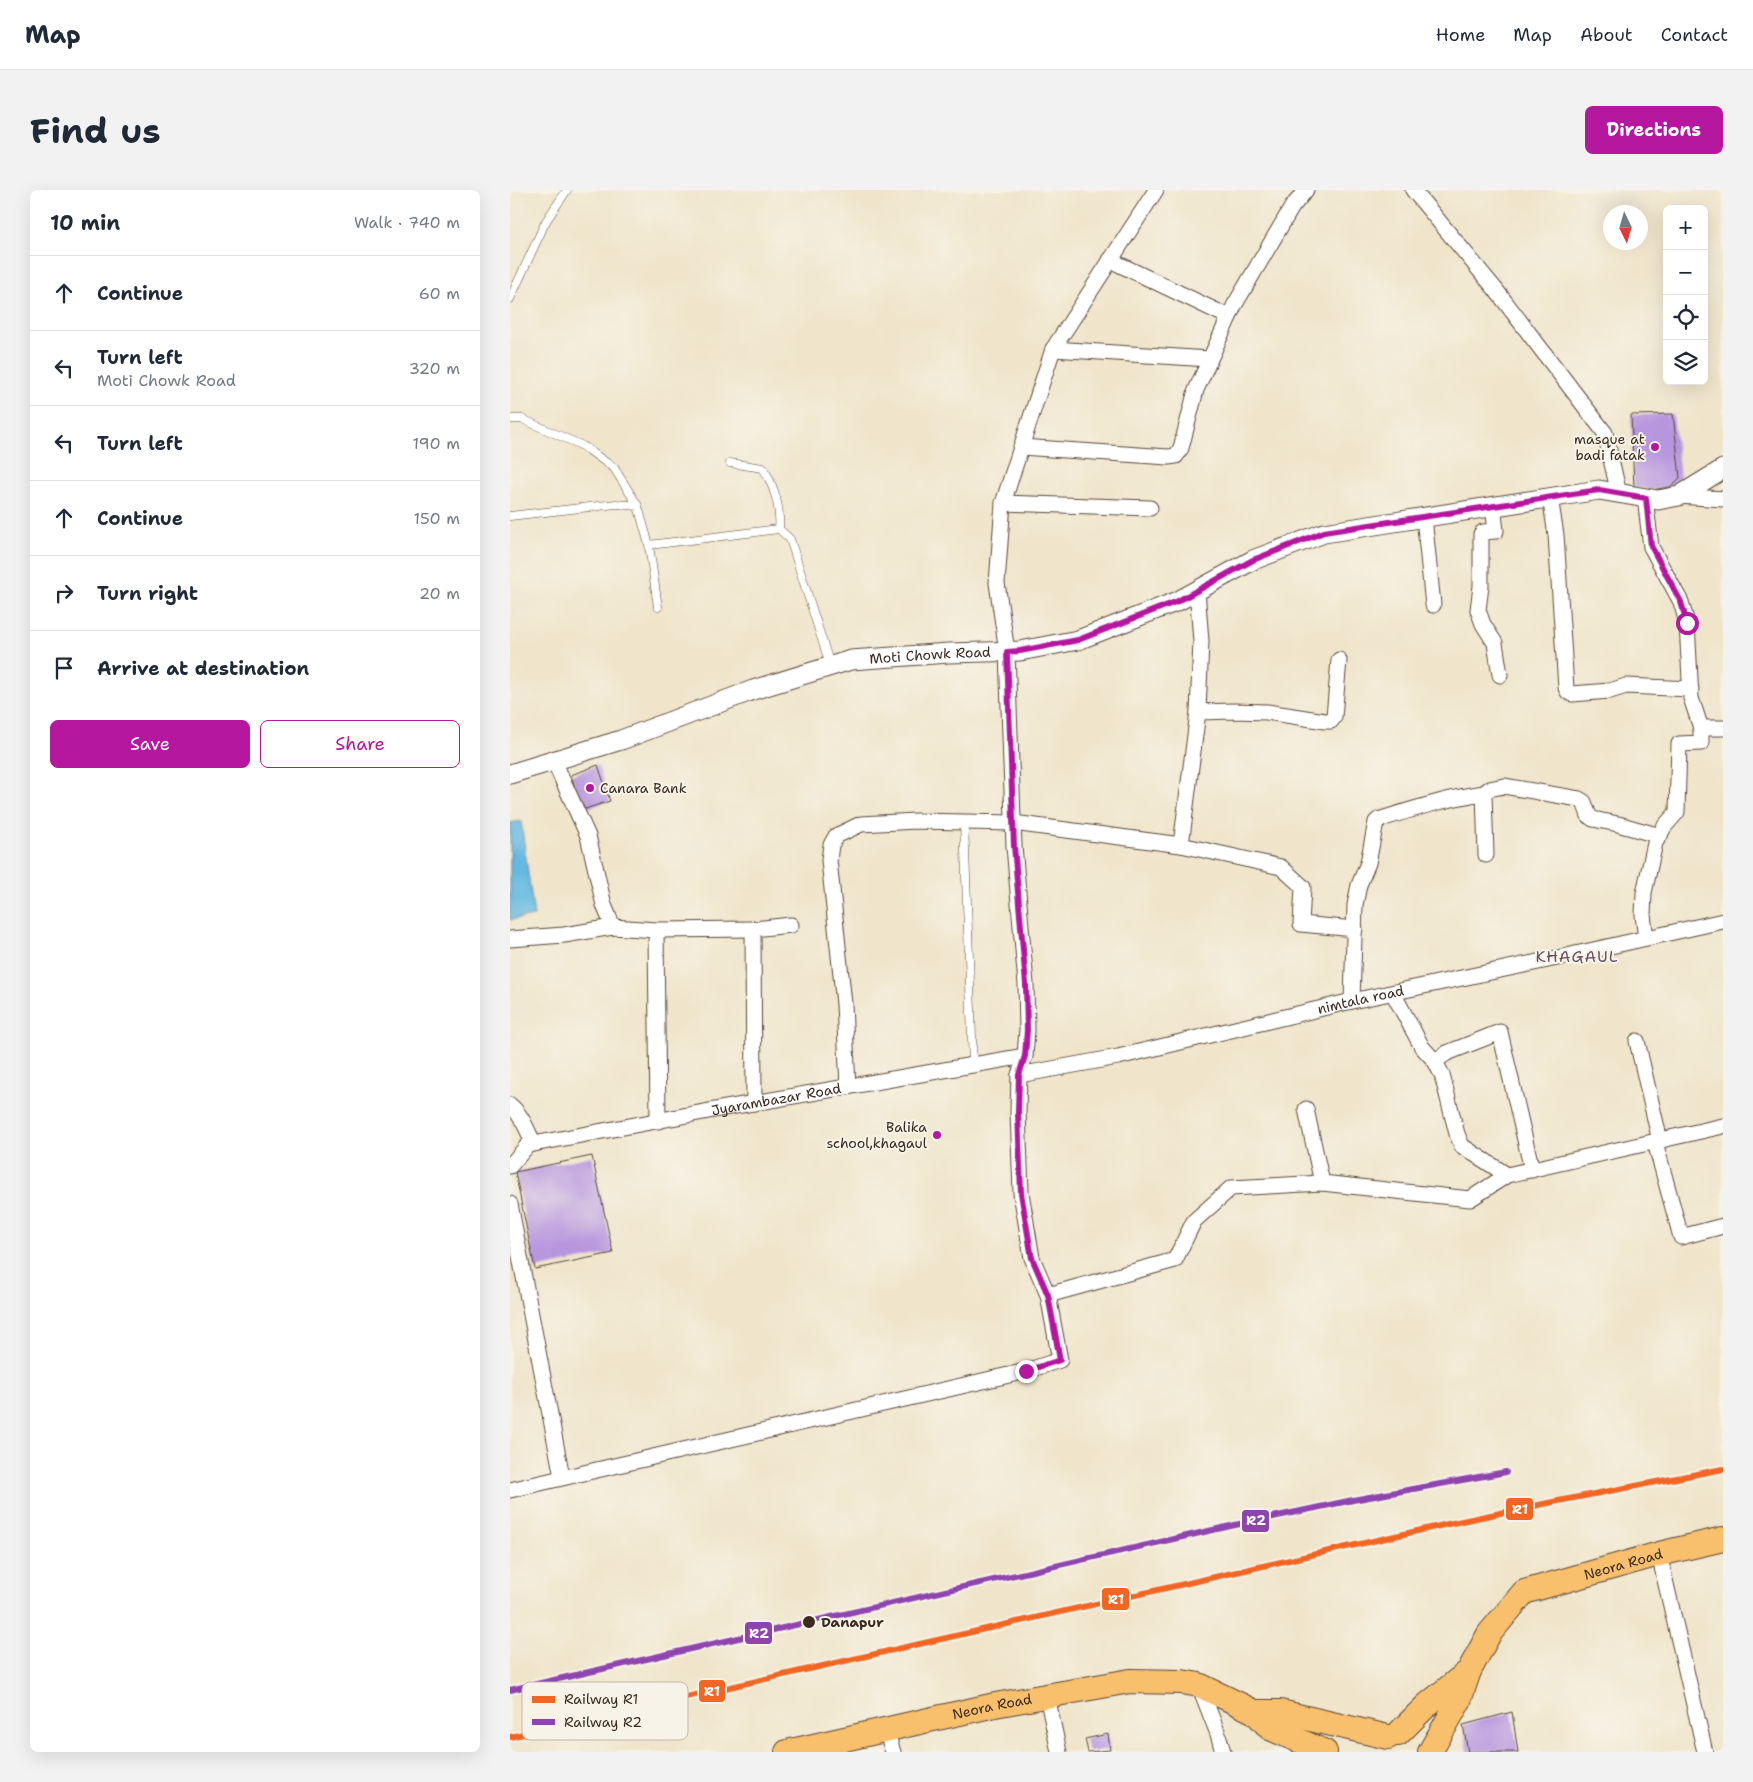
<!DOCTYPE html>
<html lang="en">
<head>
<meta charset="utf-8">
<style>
	body { margin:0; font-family:"Shantell Sans",sans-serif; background:#f2f2f3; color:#1f2937 }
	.controls { position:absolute; right:15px; top:15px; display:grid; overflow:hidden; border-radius:8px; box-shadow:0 5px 20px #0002 }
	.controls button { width:45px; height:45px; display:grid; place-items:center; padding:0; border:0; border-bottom:1px solid #e0e1e3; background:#fff; color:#1f2937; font:25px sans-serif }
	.compass { position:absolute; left:1093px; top:15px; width:45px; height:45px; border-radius:50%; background:#fff; box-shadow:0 5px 20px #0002; rotate:175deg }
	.stop { position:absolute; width:15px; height:15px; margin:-11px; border:4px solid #b5179e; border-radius:50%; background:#fff }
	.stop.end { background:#b5179e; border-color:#fff; box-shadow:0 1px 5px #0008 }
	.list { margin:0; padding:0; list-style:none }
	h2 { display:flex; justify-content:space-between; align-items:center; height:65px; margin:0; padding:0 20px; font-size:21px }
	h2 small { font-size:16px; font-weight:400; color:#747a83 }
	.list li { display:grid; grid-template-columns:32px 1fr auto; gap:15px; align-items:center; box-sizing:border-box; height:75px; padding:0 20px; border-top:1px solid #e0e1e3 }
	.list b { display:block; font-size:19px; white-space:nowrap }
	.list p { margin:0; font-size:16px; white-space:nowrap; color:#747a83 }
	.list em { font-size:16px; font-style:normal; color:#747a83 }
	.actions { display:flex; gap:10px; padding:15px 20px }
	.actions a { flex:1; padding:11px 0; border:1px solid #b5179e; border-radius:8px; text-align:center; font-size:18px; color:#b5179e }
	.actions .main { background:#b5179e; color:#fff }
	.icon { flex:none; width:28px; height:28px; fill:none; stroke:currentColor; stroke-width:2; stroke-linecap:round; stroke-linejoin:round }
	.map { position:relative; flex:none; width:1213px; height:1562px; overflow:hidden; border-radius:8px }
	header { display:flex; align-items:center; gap:30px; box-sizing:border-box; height:70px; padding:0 25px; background:#fff; border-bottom:1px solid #e0e1e3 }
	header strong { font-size:24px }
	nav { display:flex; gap:28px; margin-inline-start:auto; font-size:18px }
	.intro { display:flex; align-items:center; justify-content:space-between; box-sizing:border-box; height:120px; padding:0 30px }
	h1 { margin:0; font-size:35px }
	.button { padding:12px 22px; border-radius:8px; background:#b5179e; color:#fff; font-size:18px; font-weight:700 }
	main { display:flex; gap:30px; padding:0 30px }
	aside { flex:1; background:#fff; border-radius:8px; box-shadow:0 5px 20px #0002 }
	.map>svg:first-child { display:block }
	.water { fill:#65b9e1; stroke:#507280 }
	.building { fill:#b796de }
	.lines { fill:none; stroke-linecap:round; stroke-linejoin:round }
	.service-casing { stroke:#564638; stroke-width:9 }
	.minor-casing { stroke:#564638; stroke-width:17 }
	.tertiary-casing { stroke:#564638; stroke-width:21 }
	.primary-casing { stroke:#564638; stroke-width:26 }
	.service { stroke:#fff; stroke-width:8 }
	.minor { stroke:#fff; stroke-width:15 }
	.tertiary { stroke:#fff; stroke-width:19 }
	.primary { stroke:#f8bf6c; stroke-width:24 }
	.rail-1-casing { stroke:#f7f3e8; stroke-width:10 }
	.rail-2-casing { stroke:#f7f3e8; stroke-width:10 }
	.rail-1 { stroke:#f26522; stroke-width:6 }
	.rail-2 { stroke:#8e44ad; stroke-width:6 }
	.route { stroke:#b5179e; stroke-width:6 }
	.poi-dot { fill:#b5179e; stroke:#f7f3e8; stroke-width:2 }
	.stop-dot { fill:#3b2a1e; stroke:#f7f3e8; stroke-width:2 }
	.labels { text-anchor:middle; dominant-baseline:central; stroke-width:4; stroke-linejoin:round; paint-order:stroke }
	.poi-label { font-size:14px; fill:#3b2a1e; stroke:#f7f3e8; text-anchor:end }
	.street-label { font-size:14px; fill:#3b2a1e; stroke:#f7f3e8 }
	.stop-label { font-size:14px; font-weight:bold; fill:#3b2a1e; stroke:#f7f3e8; text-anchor:start }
	.quarter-label { font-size:16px; letter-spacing:1px; fill:#665061; stroke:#f7f3e8 }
	.key { fill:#f7f3e8; stroke:#bfb7ab; stroke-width:1 }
	.key-label { font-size:14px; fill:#3b2a1e }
	.line-badge { stroke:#f7f3e8; stroke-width:2 }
	.badge-label { font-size:14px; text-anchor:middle; font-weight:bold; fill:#fff }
</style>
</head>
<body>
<header>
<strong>Map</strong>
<nav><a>Home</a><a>Map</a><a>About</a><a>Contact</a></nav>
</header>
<div class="intro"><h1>Find us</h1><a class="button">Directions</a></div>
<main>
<aside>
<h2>10 min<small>Walk · 740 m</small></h2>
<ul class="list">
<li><svg class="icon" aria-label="ahead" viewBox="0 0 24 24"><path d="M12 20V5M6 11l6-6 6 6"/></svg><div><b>Continue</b></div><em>60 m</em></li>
<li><svg class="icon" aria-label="left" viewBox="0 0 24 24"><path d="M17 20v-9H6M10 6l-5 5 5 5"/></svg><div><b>Turn left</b><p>Moti Chowk Road</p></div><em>320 m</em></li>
<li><svg class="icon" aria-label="left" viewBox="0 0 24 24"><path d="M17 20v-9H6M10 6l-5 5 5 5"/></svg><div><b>Turn left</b></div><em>190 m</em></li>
<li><svg class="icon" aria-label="ahead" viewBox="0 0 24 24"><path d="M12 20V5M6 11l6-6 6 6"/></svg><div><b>Continue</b></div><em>150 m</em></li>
<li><svg class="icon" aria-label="right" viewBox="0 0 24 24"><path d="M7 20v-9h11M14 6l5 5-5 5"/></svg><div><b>Turn right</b></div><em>20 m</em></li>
<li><svg class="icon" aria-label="arrive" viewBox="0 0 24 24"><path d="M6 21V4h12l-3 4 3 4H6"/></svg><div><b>Arrive at destination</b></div></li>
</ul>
<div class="actions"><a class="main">Save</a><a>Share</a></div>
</aside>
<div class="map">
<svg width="1213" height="1562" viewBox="0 0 1213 1562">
	<rect width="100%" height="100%" fill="#f7f3e8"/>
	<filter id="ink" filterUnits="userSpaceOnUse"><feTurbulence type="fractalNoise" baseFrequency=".02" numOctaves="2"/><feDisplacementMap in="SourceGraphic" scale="10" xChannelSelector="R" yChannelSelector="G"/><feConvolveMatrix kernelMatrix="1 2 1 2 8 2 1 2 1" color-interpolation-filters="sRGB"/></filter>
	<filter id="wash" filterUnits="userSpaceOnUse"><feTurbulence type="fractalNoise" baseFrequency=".0096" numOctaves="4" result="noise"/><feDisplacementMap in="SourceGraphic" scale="20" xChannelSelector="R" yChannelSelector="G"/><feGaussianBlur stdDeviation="1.12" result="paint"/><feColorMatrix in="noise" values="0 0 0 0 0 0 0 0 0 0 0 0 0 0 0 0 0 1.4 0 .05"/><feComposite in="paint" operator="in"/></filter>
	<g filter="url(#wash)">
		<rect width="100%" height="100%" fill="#f0e5cb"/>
		<!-- water -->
		<path class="water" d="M11,631L24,726L0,730V633Z"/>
		<g id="blocks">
			<!-- building -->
			<path class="building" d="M1163,224L1170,288L1160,297L1142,300L1124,298L1121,225Z
				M88,575L100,611L72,620L61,585Z
				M82,966L103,1063L25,1079L5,982Z
				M1002,1522L1008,1562H958L953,1535Z
				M598,1544L600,1560L578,1562L575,1549Z"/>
		</g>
	</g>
	<g filter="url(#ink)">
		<use href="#blocks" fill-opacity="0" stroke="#564638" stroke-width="1"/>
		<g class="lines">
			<defs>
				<path id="service" d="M0,109L36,31L57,0
					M0,229H12L73,256L104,278L128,316
					M220,273L253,278C264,295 271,319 269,339
					M0,326L106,314L128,316L139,355L148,417
					M139,355L269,339L280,349L320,475
					M454,633L463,875"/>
				<g id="minor">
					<path id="s1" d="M646,0L543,159L493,313L487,393L497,462L504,656L516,794L517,840L515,866L509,885L608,867L842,811L1052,767L1213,731"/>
					<path d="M903,0L986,100L1095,243L1109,304"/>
					<path d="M600,70L719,127"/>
					<path d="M543,159L699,169"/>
					<path d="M511,257L658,267L666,266L671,258L686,200L724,116L782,17L796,0"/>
					<path d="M1169,306L1213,309"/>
					<path d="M1040,307L1046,345L1056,498L1058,502L1062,504L1100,501L1116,496L1181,499"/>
					<path d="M1135,308L1141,357L1171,412L1177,433L1181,508L1191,538V553L1169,554L1167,622L1154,637L1145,653L1134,703L1133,725L1136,748"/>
					<path d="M493,313L640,318"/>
					<path d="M983,316L986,341L973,342L971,344V396L968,420L973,434L985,453L990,485"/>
					<path d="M914,327L923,415"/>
					<path d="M688,522L724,521L757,522L815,531H821L824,527L829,470"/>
					<path d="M1191,538H1213"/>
					<path d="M44,571L78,646L94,715L103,737L146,740L148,931"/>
					<path d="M671,655L688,522L691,451L687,400"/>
					<path d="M976,665L974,603L979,599L994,596L1069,609L1074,612L1079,626L1083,629L1108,634L1150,646"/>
					<path d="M146,740L243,739"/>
					<path d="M0,749L54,745L103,737"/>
					<path d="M883,803L912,857L925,871L932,885L947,944L952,956L997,985"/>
					<path d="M842,811L845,715L849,695L858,673L866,632L868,630C903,619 937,608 974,603"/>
					<path d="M1127,851L1150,951"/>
					<path d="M925,871L937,863L990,842L1022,980"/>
					<path d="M509,885L508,922L511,1003L522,1068L538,1105"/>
					<path d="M338,897L334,814L319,670L321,655L326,646L351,634L406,631L503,633L671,655L771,677L793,697L791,734L845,739"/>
					<path d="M244,913L243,739L281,735"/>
					<path d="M0,915C12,925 17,940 24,954"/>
					<path d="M796,919L812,993L960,1009L997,985L1213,936"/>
					<path d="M1145,952L1171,1047L1213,1036"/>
					<path id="s2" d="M0,976L18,955L215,918L515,866"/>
					<path d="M0,1014L52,1287"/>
					<path d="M0,1300L516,1181L550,1170L538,1105L665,1070L684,1031L721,998L812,993"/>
					<path d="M1149,1364L1195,1562"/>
					<path d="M689,1495L708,1544L713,1562"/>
					<path d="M537,1506L549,1562"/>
					<path d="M376,1540L383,1562"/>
				</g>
				<g id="tertiary">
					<path id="s3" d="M0,584L111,550L243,500L341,470L439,463L510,461L568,450L668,411L743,370L814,343L1089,300L1148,310L1169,306L1213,279"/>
				</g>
				<g id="primary">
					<path d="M745,1522H770L878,1547"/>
					<path d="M888,1544L917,1515L959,1481"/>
					<path id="s4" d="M277,1562L485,1515L620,1491L672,1492L689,1495L745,1522L760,1538L815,1562"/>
					<path id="s5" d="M920,1562L949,1511L959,1481L979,1444L1014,1402L1149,1364L1213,1349"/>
				</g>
			</defs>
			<!-- service casing -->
			<use href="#service" class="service-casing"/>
			<!-- minor casing -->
			<use href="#minor" class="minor-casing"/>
			<!-- tertiary casing -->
			<use href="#tertiary" class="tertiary-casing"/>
			<!-- primary casing -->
			<use href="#primary" class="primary-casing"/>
			<!-- service -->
			<use href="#service" class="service"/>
			<!-- minor -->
			<use href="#minor" class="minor"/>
			<!-- tertiary -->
			<use href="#tertiary" class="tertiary"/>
			<!-- primary -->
			<use href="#primary" class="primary"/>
			<defs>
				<path id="rail-1" d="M0,1547L938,1334L1043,1312L1213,1279"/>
				<path id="rail-2" d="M0,1500L725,1335L843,1310L996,1282"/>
			</defs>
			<!-- rail-1 casing -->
			<use href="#rail-1" class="rail-1-casing"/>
			<!-- rail-2 casing -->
			<use href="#rail-2" class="rail-2-casing"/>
			<!-- rail-1 -->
			<use href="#rail-1" class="rail-1"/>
			<!-- rail-2 -->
			<use href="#rail-2" class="rail-2"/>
		</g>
	</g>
	<g class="lines" filter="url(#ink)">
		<!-- route -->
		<path class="route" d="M516,1181L550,1170L538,1105L522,1068L511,1003L508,922L509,885L515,866L517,840L516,794L504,656L497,462L510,461L568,450L668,411L743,370L814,342L1089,300L1136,308L1141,356L1171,412L1177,433"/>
	</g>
	<!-- markers -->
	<g class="poi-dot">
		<circle cx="1145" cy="257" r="5"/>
		<circle cx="80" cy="598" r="5"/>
		<circle cx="427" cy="945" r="5"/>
	</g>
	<circle class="stop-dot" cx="299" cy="1432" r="7"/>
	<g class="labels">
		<!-- poi labels -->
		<g class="poi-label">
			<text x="1135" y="249">masque at<tspan x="1135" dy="16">badi fatak</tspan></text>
			<text x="90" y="598" text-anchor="start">Canara Bank</text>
			<text x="417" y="937">Balika<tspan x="417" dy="16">school,khagaul</tspan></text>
		</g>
		<!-- street labels -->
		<g class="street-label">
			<text stroke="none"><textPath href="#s3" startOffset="439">Moti Chowk Road</textPath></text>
			<text stroke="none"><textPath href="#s1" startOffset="1276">nimtala road</textPath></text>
			<text stroke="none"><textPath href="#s2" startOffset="280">Jyarambazar Road</textPath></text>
			<text stroke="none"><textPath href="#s5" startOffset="290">Neora Road</textPath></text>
			<text stroke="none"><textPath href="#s4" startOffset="210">Neora Road</textPath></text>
		</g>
		<!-- stop labels -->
		<g class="stop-label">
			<text x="311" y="1432">Danapur</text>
		</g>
		<!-- quarter labels -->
		<g class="quarter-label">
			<text x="1067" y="766">KHAGAUL</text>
		</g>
	</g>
	<!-- legend -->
	<rect x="12" y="1492" width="166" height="58" rx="8" class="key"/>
	<rect x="22" y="1506" width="23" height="7" fill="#f26522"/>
	<rect x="22" y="1529" width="23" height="6" fill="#8e44ad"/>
	<g class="key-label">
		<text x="54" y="1514">Railway R1</text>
		<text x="54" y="1537">Railway R2</text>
	</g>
	<g class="line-badge">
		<rect x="995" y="1307" width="29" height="24" rx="5" fill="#f26522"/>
		<rect x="731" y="1319" width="29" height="24" rx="5" fill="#8e44ad"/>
		<rect x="591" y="1397" width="29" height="24" rx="5" fill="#f26522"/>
		<rect x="234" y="1431" width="29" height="24" rx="5" fill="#8e44ad"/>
		<rect x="188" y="1489" width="28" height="24" rx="5" fill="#f26522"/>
	</g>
	<g class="badge-label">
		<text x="1010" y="1324">R1</text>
		<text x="746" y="1335">R2</text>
		<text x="606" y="1414">R1</text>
		<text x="249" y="1448">R2</text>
		<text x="202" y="1506">R1</text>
	</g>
</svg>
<div class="controls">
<button>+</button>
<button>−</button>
<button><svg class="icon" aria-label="locate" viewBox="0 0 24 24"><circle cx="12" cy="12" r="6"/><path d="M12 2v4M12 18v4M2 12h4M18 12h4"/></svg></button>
<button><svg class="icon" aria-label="layers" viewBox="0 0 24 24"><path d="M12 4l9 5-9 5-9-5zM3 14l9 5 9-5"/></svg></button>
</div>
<svg class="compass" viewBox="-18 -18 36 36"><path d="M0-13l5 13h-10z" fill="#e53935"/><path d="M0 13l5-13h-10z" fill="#747a83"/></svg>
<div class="stop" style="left:1177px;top:433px"></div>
<div class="stop end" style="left:516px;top:1181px"></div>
</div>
</main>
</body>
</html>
